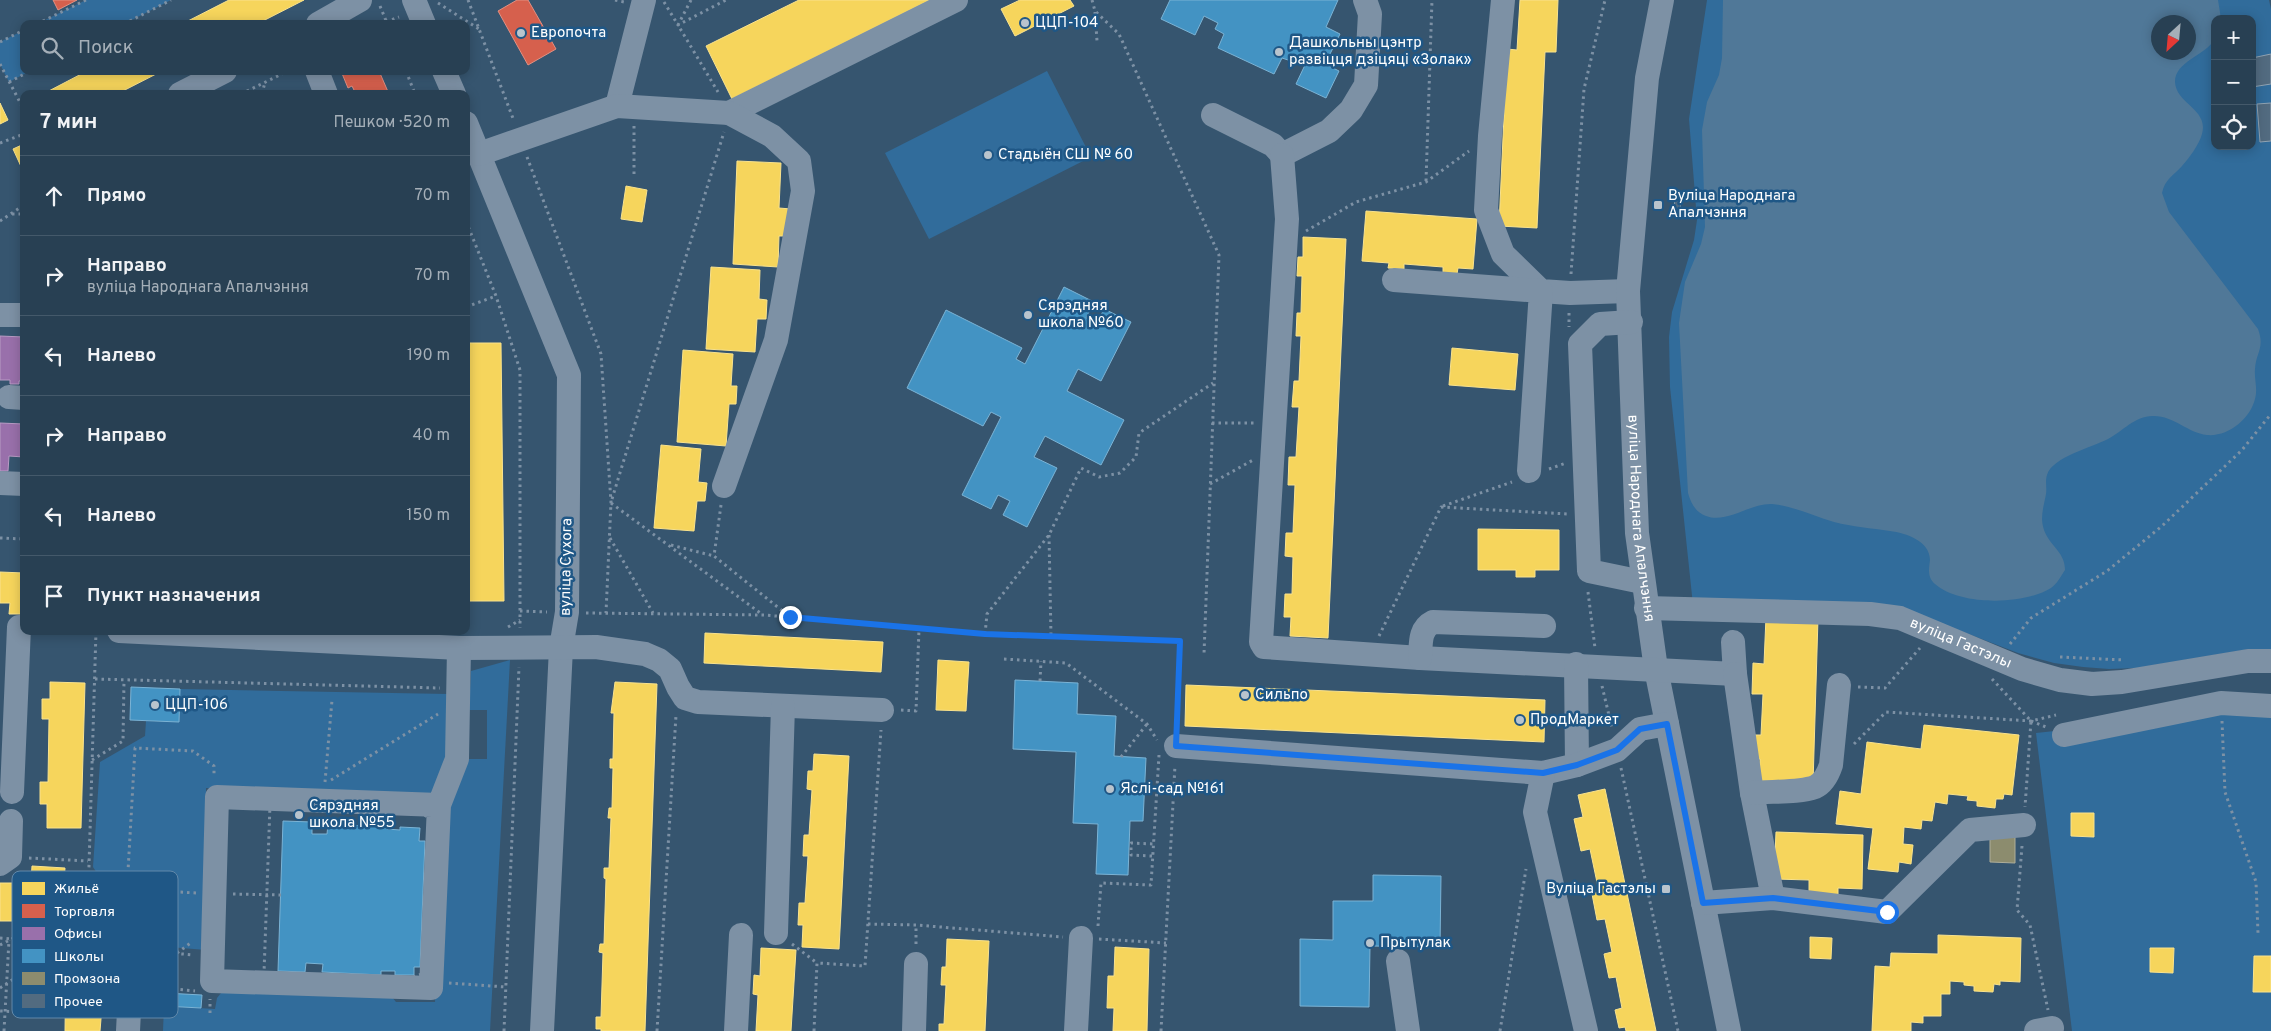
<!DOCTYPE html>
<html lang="ru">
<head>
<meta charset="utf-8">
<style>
	body { margin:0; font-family:Overpass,sans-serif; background:#30475a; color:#f1f3f6 }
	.controls { position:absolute; right:15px; top:15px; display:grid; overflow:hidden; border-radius:10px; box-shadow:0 2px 12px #0003 }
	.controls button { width:45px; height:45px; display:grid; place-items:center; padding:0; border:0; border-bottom:1px solid #44596a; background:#284053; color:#f1f3f6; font:25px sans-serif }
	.compass { position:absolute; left:2151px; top:15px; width:45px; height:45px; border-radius:50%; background:#284053; box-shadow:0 2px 12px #0003; rotate:206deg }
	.stop { position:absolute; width:15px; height:15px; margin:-11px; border:4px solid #1a73e8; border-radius:50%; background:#fff }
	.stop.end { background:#1a73e8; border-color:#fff; box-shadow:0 1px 5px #0008 }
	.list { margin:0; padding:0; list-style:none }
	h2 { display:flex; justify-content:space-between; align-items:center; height:65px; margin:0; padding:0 20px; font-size:21px }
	h2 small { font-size:16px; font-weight:400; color:#a5afb8 }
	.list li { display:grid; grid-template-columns:32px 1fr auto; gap:15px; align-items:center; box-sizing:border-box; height:80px; padding:0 20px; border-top:1px solid #44596a }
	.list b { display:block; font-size:19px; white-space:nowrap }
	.list p { margin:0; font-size:16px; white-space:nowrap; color:#a5afb8 }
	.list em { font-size:16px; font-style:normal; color:#a5afb8 }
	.icon { flex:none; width:28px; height:28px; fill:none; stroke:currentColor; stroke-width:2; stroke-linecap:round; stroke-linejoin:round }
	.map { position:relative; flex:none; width:2271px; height:1031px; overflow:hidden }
	.search { position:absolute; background:#284053; box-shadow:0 2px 12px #0003; left:20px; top:20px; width:450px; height:55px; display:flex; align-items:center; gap:12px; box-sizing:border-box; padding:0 18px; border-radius:10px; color:#a5afb8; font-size:19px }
	.panel { position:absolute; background:#284053; box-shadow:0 2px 12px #0003; left:20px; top:90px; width:450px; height:545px; border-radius:10px }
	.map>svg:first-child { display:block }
	.green { fill:#316c9b; fill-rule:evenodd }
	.water { fill:#507898; fill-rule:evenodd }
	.homes { fill:#f6d55c; stroke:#f9e28d }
	.shops { fill:#d6604d; stroke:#e29082 }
	.offices { fill:#9970ab; stroke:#b89bc4 }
	.schools { fill:#4393c3; stroke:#7bb3d5 }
	.industry { fill:#8c8c6e; stroke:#aeae9a }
	.building { fill:#526b80; stroke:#91a3b2 }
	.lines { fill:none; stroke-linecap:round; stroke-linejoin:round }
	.path { stroke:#7d91a5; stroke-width:3; stroke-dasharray:2.5 4; stroke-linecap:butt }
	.minor { stroke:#7d91a5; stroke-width:24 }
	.route { stroke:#1a73e8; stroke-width:6 }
	.poi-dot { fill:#b9c4cd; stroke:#1f5786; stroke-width:2 }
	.labels { text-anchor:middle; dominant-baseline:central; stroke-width:5; stroke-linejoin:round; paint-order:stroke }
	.poi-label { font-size:15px; fill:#fff; stroke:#1f5786; text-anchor:start }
	.street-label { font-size:15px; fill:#fff; stroke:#1f5786 }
	.key { fill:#1f5786; stroke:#6289aa; stroke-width:1 }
	.key-label { font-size:14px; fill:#fff }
</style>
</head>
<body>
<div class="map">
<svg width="2271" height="1031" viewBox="0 0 2271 1031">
	<rect width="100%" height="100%" fill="#36556f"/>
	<!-- green -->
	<path class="green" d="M86,0H171L124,24H37Z
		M1707,0H2269L2271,9V649H2250L2137,668L2109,669L2083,667L2054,663L2018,653L1927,618L1693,605L1670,387L1669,337L1672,312L1694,240L1697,220L1689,119ZM2215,19H2252V146H2215ZM2158,22H2188V52H2158Z
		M24,30V71H30L9,82L0,64V42Z
		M1047,71L1091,157L929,239L885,153Z
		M510,660L490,1031H163L164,1006L215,1009L217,998L225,988L388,992L396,1002H435L445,807L469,759H487V710H469L471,671Z
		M180,689L448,694L446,765L433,794L206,788V950L145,945L93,867L100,762L145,736L146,721L179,722Z
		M2212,714L2271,715V1031H2072L2036,733Z"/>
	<!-- water -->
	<path class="water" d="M1723,0H2218L2221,19H2215V39C2205,56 2175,61 2175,82C2176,104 2209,109 2202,134C2199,145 2189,158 2182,166C2173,176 2165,179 2162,193L2169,212L2258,329C2265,348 2256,352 2255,369C2254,379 2258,389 2255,399C2250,419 2228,437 2207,435C2188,433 2174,416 2154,416C2136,415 2123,431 2108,439C2093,447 2052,457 2047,475C2045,481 2047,488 2046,494C2043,510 2038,522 2048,538C2055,549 2065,555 2065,570C2061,576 2057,584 2051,588C2024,605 1960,606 1935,584C1927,577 1929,569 1930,560C1930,541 1906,533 1890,531C1871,528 1853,527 1834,522C1814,516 1793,506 1772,504C1750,503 1727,524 1706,516C1695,512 1691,503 1688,493L1679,323L1685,282L1701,244L1705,227L1702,130L1707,102L1719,75L1722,58ZM2158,22H2188V52H2158Z"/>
	<!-- homes -->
	<path class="homes" d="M229,0H304L257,24H182Z
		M799,0H930L732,99L706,46Z
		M1020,0H1070L1074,6L1015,36L1001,9Z
		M1520,0H1558L1556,52H1545L1537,228L1499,226L1507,49L1517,50Z
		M87,71H162L117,94H43Z
		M0,103L8,120L0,124Z
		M24,144V173L13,149Z
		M737,161L781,163L779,208L791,209L790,236H779L778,267L733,264Z
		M626,186L647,190L642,222L621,219Z
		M1366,211L1477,219L1473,269L1458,268L1457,274L1443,273V267L1404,264V269L1388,268L1389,263L1362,261Z
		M1303,237L1346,239L1328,638L1290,636L1291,617H1284L1285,594H1292L1293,557L1285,556L1286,533H1293L1295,485H1288L1289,457H1296L1299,407H1292L1294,381H1299L1301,336H1296L1297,313H1301L1302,276H1297L1298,257H1303Z
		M711,267L760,270L759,299L767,300L766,319H757L755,352L706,349Z
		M466,343H501L504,601H466Z
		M1452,348L1518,354L1515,390L1449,385Z
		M683,350L733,354L731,386H737L736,404H729L726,446L677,442Z
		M661,445L701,449L698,482L707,483L705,501H697L694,531L654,528Z
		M1478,529L1559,530V570H1535V577H1516V570H1478Z
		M0,572L24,573V614H9L10,603H0Z
		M1766,617L1818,618L1813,784L1759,782L1760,759H1753V735H1761L1763,694H1752L1753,663L1764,664Z
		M705,633L883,642L881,672L704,663Z
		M938,660L969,662L966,711L936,710Z
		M50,682L85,683L81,828H47V804H40V782H48L49,719H42V699H50Z
		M615,682L657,684L645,1031H601V1029H596V1017H601L603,953L599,952L600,944H604L606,879L604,878V868H609L611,818H608L609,808H612L613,768H610V759H613L614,713H611Z
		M1186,685L1545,700L1544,742L1185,726Z
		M1924,725L2019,735L2012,795L2004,794L2003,799H1996L1995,808L1977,806V801L1967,800L1968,796L1948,794L1947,804L1935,802L1932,821L1922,820L1921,829L1904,827L1903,844L1913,845L1911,864L1899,862L1898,872L1868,869L1873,828L1836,824L1840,791L1861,794L1867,742L1921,749Z
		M814,754L849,756L839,949L802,947L803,925H798L799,903H805L808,856H803L804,835H809L812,790L807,789L808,771H813Z
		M1605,789L1656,1031H1626L1625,1027L1619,1028L1615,1010L1622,1008L1616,977L1609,978L1604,954L1612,952L1605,919L1597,920L1592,894L1599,892L1590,849L1581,851L1574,819L1583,817L1578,795Z
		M2071,813H2094V837L2071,836Z
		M1776,832L1863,835L1862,889L1838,888V900L1809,892V880L1774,879Z
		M32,866L65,868L63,899L30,897Z
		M0,883H13L12,921H0Z
		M1938,935L2021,938L2020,982L2000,981V985L1994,984L1993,992L1974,991V986L1964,985V982L1950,981V994H1941V1016H1923V1023L1911,1022V1031H1872L1875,966L1890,967L1891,953L1938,954Z
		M1810,937L1832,938L1831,959L1810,958Z
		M947,939L989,941L985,1031H939V1024H944L946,985H941L942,967H946Z
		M1115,947L1149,949L1147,1031H1113L1114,1008H1107L1108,976H1114Z
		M761,948L796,950L791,1031H756L758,995L753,994L754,975L760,976Z
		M2150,948H2174L2173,973L2150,972Z
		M66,954L101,955V982H104L100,1031H65Z
		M2254,956H2271V992H2253Z"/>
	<!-- shops -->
	<path class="shops" d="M53,0H77L58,10Z
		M517,0H528L556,49L528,65L498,11Z
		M341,71H379L389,94H356L352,86L348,88Z"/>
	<!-- offices -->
	<path class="offices" d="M0,336L24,337V381H19V384H10V380H0Z
		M0,423L24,424V457L9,456L8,471H0Z"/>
	<!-- schools -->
	<path class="schools" d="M1170,0H1338L1326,27L1340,34L1325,64L1339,71L1326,98L1296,84L1305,65L1289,57L1288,60L1282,58L1274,74L1218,48L1224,34L1215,29L1218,23L1204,16L1195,35L1161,19Z
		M1064,287L1094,302L1086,318L1097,323L1104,309L1131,322L1101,381L1078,369L1067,391L1124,420L1101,465L1045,436L1034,457L1057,468L1027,527L1003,515L1010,501L998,495L991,509L962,495L1001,417L991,412L983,426L907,388L946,310L1022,348L1016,359L1025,364Z
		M1015,680L1078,683L1077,714L1116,716L1114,756L1146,758L1143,821H1130L1128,875L1096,874L1098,824L1073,823L1076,752L1013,749Z
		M131,687L180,689L179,722L130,720Z
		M283,821L312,822V834H327L328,824L388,827L387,829L400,830V827L420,828L419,841H425L420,967H414V975H395V971H381V975L322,972L323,964L306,963L305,972L278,971Z
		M1373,875L1441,876L1440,947L1370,946L1369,1007L1300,1006V939L1333,940V901H1373Z
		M165,993L202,995L201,1008L164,1006Z"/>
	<!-- industry -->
	<path class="industry" d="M1990,833L2015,834V863L1990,862Z"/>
	<!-- building -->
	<path class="building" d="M2271,54V84L2252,87V58Z
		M2271,103V141L2260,142L2257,104Z
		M1675,194H1681L1680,213H1674Z"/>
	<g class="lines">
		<!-- path -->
		<path class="path" d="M468,0L514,121
			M615,0L624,2
			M691,0L678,25L718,92
			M1092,0L1095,11L1119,34L1219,255L1204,654
			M664,2L678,25L726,0
			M438,3L479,29
			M380,6L387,23
			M1095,12L1097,41
			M386,22L399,17
			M37,24L86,0
			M124,24L171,0
			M0,42L24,30
			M0,64L24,110
			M406,71L415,94
			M9,82L30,71
			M241,94L288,71
			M262,94L265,82
			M634,126V178
			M0,143L24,134
			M527,157L601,354L611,502L606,613
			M1426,181L1432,0
			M12,214H24
			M0,221L24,205
			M466,221L496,296L520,370V628
			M1306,231L1356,202L1426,182L1469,151
			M1571,274L1584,89L1605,0
			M466,307L496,296
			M1569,313V327
			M1212,423H1256
			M1549,469L1566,463
			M1210,484L1253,460
			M612,499L724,132
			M611,503L763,615
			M721,505L714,556L790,617
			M1443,506L1512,482
			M1049,535L1051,637
			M0,538L24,539
			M610,538L653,613
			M671,545L714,556
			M1588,592L1595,648
			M520,611L547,612
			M586,613L764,615L985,634L1180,641L1177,727
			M508,627L520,620
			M96,631L88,899L122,950L127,993
			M985,634L987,614L1049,535L1081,468L1099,477L1120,473L1136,457L1139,433L1213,383
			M1379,636L1441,507L1567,514
			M2010,644L2031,618L2107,571L2162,526L2242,450L2271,414
			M2060,657L2124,660
			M1004,659L1066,663L1147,724L1157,740
			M95,679L440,688
			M1992,679L2031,721L2025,807
			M1040,681L1041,661
			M1602,686L1612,728
			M1858,687L1885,688L1920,648
			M901,710L916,711L919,629
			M2031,721L2046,727
			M2222,721L2225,792L2256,882L2258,933
			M1854,744L1886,712L2031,721L2056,715
			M1121,757L1147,724
			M92,760L123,741L124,680
			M1621,768L1678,1031
			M331,780L438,714
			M325,782L332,700
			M270,805L418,811L429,818L431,827L425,963L422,974L410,978L264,973Z
			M2022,846L2017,910L2030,925L2048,1010
			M1152,856L1131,855V843L1153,844
			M29,858L88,861
			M89,881L127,889
			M196,893L127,889L135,748L193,751L214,766V777
			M233,894L281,895
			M868,924L916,925L1063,937
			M1098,926L1101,883L1151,885L1159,755
			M15,936L17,877
			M0,938L194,955
			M1099,939L1166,943
			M792,944L817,963
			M916,944V925
			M0,945L88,899
			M177,953L192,942
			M30,968L31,941
			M449,983L506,987
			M0,988L30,968L45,969L44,1013L0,1011
			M174,989L195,991
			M210,1013V999
			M4,1031L9,940
			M504,1031L519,667
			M657,1031L676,715
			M814,1031L817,963L865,966L881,730
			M1161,1031L1175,765
			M1500,1031L1526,869"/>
		<!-- minor -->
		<g class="minor">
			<path d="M414,0L424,24"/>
			<path d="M1503,0L1490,136L1486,210L1503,254L1541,291L1570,293L1628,291"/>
			<path id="s1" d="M1662,0L1647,78L1628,291L1637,533L1656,669L1729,1031"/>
			<path d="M318,24L360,0"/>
			<path d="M317,71L326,94"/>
			<path d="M444,71L454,94"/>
			<path d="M180,94L225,71"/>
			<path d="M617,106L644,0"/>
			<path d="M729,113L956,0"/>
			<path d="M1213,115L1273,145L1282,155L1329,131L1351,110L1366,85L1370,14L1365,0"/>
			<path d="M466,123L569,375L567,612L561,648L542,1031"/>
			<path d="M479,154L617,106L729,113L772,136L799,161L803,191L776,340L724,486"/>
			<path d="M1282,155L1287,219L1261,642L1264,647L1420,658L1735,674L1733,642"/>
			<path d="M1394,280L1541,291L1529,471"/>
			<path d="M0,315H24"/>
			<path d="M1631,322L1600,324L1580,344L1589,571L1642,582"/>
			<path d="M9,397L24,398"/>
			<path d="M0,483L24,484"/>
			<path id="s2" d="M1646,608L1870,614L1900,618L2022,669L2060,680L2092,684L2122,682L2248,661H2271"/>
			<path d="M119,631L459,648L596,647L645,654L659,660L670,669L678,687L685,698L698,702L882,710"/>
			<path d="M1420,658C1421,644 1419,629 1433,622L1544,626"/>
			<path d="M1735,674L1752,793L1773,898"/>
			<path d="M2064,735L2221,703L2271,706"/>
			<path d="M1176,746L1543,773L1577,765L1576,664"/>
			<path d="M1577,765L1617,750L1640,729L1667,724"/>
			<path d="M1543,773L1535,812L1586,1031"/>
			<path d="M12,792L19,627"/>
			<path d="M1752,793C1769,791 1799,793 1815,787C1824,783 1828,774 1831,765L1839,685"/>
			<path d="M439,805L217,797L212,981L431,988L439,805L457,759L459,648"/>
			<path d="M0,864L10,857L11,821"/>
			<path d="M1703,903L1773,898L1887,912L1970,830L2024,825"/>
			<path d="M776,933L783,706"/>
			<path d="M1398,961L1408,1031"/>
			<path d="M128,1031L129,1011"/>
			<path d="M736,1031L741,935"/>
			<path d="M914,1031L916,964"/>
			<path d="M1076,1031L1081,938"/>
			<path d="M2036,1031L2052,1028"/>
		</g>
	</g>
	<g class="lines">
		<!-- route -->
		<path class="route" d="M790,617L985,634L1180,641L1176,746L1543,773L1577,765L1617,750L1640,729L1667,724L1703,903L1773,898L1887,912"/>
	</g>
	<!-- markers -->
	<g class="poi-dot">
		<circle cx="1025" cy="23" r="5"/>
		<circle cx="521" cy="33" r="5"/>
		<circle cx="1279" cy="52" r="5"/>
		<circle cx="988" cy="155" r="5"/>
		<rect x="1653" y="200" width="10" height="10" rx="2.5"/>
		<circle cx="1028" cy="315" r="5"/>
		<circle cx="1245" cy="695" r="5"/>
		<circle cx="155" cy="705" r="5"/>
		<circle cx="1520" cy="720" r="5"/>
		<circle cx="1110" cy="789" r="5"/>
		<circle cx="299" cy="815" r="5"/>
		<rect x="1661" y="884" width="10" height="10" rx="2.5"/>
		<circle cx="1370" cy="943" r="5"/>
	</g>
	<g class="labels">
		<!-- poi labels -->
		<g class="poi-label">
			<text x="1035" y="23">ЦЦП-104</text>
			<text x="531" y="33">Европочта</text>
			<text x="1289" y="43">Дашкольны цэнтр<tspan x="1289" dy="17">развіцця дзіцяці «Золак»</tspan></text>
			<text x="998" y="155">Стадыён СШ № 60</text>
			<text x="1668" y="196">Вуліца Народнага<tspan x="1668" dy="17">Апалчэння</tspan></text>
			<text x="1038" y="306">Сярэдняя<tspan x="1038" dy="17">школа №60</tspan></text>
			<text x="1255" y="695">Сильпо</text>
			<text x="165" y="705">ЦЦП-106</text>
			<text x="1530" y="720">ПродМаркет</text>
			<text x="1120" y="789">Яслі-сад №161</text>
			<text x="309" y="806">Сярэдняя<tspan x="309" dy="17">школа №55</tspan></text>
			<text x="1656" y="889" text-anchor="end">Вуліца Гастэлы</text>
			<text x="1380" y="943">Прытулак</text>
		</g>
		<!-- street labels -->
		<g class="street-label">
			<text stroke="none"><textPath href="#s1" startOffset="521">вуліца Народнага Апалчэння</textPath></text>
			<text transform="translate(567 567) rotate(-89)">вуліца Сухога</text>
			<text stroke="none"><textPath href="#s2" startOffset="320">вуліца Гастэлы</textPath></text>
		</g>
	</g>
	<!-- legend -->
	<rect x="12" y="871" width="166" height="147" rx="8" class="key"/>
	<rect x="22" y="882" width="23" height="13" fill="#f6d55c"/>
	<rect x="22" y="904" width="23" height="14" fill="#d6604d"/>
	<rect x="22" y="927" width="23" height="13" fill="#9970ab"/>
	<rect x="22" y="949" width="23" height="14" fill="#4393c3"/>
	<rect x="22" y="972" width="23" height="13" fill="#8c8c6e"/>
	<rect x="22" y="994" width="23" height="14" fill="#526b80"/>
	<g class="key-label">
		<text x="54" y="893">Жильё</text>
		<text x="54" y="916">Торговля</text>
		<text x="54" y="938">Офисы</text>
		<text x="54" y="961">Школы</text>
		<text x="54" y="983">Промзона</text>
		<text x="54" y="1006">Прочее</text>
	</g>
</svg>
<div class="controls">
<button>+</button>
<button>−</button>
<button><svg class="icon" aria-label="locate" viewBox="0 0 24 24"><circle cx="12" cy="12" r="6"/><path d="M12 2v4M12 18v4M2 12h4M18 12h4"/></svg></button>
</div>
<svg class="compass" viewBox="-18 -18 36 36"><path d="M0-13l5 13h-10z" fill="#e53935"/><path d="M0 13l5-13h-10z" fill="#a5afb8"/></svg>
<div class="stop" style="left:1887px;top:912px"></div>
<div class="stop end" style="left:790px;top:617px"></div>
<div class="search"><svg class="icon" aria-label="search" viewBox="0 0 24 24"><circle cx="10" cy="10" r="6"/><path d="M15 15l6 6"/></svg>Поиск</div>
<section class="panel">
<h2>7 мин<small>Пешком · 520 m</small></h2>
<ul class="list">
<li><svg class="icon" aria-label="ahead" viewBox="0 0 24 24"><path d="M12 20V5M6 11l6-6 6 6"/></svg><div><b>Прямо</b></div><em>70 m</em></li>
<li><svg class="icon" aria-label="right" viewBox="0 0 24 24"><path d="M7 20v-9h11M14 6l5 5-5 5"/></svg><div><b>Направо</b><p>вуліца Народнага Апалчэння</p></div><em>70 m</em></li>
<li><svg class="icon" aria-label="left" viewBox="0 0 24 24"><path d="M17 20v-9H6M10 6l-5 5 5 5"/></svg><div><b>Налево</b></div><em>190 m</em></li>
<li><svg class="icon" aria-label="right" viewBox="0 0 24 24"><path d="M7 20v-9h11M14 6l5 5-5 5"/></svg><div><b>Направо</b></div><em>40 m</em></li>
<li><svg class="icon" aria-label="left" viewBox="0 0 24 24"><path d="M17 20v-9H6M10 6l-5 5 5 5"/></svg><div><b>Налево</b></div><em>150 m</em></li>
<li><svg class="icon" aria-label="arrive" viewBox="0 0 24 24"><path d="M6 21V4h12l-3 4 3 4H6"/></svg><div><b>Пункт назначения</b></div></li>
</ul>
</section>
</div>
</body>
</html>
